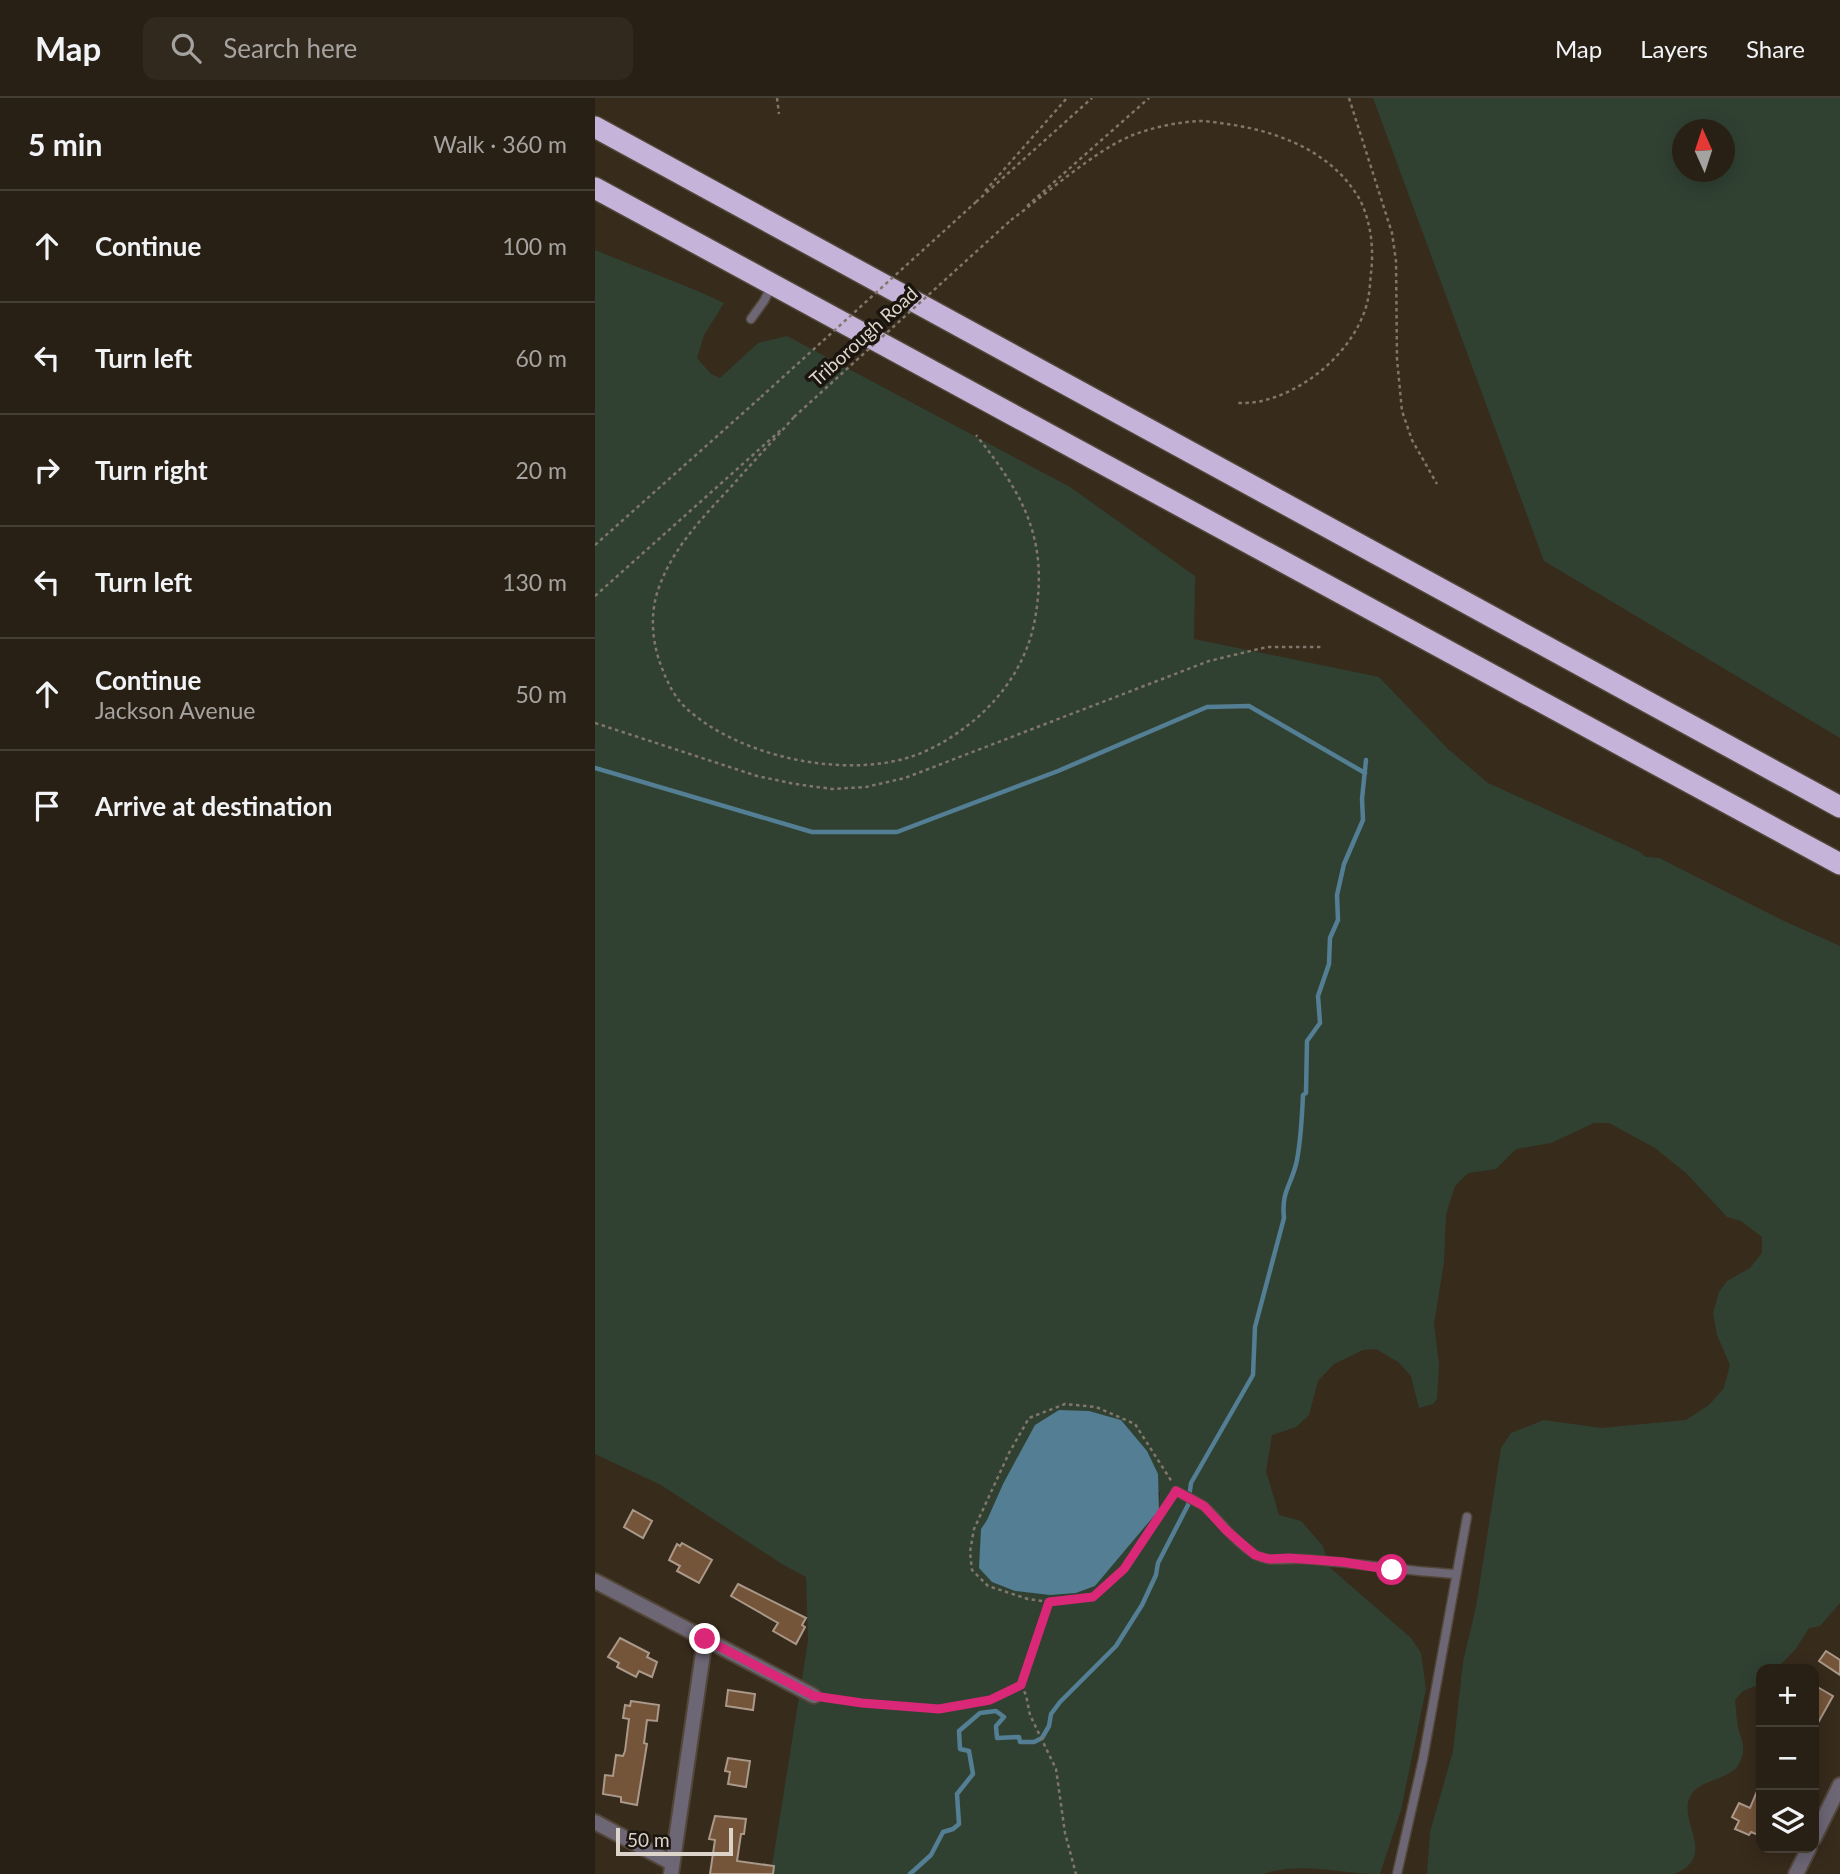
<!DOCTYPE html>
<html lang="en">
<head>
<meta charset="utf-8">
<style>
	body { margin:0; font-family:Lato,sans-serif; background:#31281e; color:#f1f3f6 }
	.controls { position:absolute; right:21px; bottom:21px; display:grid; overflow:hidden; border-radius:14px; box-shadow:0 4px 18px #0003 }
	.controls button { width:63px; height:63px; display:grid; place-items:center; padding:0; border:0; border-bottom:2px solid #453e34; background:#292015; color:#f1f3f6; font:35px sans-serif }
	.compass { position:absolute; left:1077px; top:21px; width:63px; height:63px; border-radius:50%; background:#292015; box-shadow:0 4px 18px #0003; rotate:357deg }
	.scale { position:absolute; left:21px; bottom:18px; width:117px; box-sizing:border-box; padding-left:7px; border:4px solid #dcd4cb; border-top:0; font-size:19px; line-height:24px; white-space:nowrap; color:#dcd4cb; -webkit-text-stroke:5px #1a150e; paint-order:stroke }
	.stop { position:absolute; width:21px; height:21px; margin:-16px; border:5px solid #db2777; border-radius:50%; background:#fff }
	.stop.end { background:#db2777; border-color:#fff; box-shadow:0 2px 7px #0008 }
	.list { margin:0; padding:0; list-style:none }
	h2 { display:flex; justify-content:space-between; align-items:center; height:91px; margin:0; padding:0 28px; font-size:30px }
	h2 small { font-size:23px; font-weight:400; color:#a5a3a0 }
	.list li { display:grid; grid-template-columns:46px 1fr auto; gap:21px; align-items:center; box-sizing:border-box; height:112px; padding:0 28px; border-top:2px solid #453e34 }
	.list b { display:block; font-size:26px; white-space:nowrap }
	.list p { margin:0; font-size:23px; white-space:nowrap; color:#a5a3a0 }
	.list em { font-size:23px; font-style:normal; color:#a5a3a0 }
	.icon { flex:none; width:38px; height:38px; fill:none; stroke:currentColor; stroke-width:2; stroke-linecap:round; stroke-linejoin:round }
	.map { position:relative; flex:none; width:1245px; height:1776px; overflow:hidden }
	header { display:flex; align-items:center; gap:42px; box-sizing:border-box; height:98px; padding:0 35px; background:#292015; border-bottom:2px solid #453e34 }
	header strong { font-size:33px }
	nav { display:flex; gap:38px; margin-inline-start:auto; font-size:24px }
	.search { width:490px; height:63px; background:#31281e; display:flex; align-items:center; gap:18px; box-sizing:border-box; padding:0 24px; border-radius:14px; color:#a5a3a0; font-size:26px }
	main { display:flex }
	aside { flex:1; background:#292015 }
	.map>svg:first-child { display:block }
	.green { fill:#304132; fill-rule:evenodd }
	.water { fill:#537e93 }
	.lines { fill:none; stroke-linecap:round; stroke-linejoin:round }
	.stream { stroke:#537e93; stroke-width:4.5 }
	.building { fill:#74553a; stroke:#aa9889; stroke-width:2 }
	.lane-casing { stroke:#514638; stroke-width:11 }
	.street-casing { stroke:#514638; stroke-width:18 }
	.highway-casing { stroke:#514638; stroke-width:24 }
	.path { stroke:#80766a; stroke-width:2.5; stroke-dasharray:3.5 3.5; stroke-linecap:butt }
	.lane { stroke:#6d6675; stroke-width:8 }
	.street { stroke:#6d6675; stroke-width:14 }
	.highway { stroke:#c6b3da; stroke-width:21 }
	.path-bridge { stroke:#80766a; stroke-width:2.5; stroke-dasharray:3.5 3.5; stroke-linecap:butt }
	.route { stroke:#db2777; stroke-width:9 }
	.labels { text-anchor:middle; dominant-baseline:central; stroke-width:7; stroke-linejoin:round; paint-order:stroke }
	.street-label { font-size:19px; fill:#dcd4cb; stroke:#1a150e }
</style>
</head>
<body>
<header>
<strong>Map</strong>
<div class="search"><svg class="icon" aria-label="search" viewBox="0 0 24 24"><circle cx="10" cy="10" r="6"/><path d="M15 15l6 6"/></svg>Search here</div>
<nav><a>Map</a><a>Layers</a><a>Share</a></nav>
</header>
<main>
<aside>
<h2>5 min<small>Walk · 360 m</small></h2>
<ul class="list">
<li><svg class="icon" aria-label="ahead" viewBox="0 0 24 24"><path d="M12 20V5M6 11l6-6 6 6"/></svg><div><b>Continue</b></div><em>100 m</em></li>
<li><svg class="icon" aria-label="left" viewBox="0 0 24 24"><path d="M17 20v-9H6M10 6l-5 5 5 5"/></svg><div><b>Turn left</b></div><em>60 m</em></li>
<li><svg class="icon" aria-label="right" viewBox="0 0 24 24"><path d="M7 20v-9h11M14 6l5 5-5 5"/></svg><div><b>Turn right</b></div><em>20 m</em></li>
<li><svg class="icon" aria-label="left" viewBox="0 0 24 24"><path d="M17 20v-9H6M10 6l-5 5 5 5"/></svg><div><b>Turn left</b></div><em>130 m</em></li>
<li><svg class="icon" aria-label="ahead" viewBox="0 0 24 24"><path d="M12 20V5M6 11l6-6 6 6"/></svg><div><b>Continue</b><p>Jackson Avenue</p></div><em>50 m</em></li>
<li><svg class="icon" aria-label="arrive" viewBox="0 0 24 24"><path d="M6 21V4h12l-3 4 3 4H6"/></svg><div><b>Arrive at destination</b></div></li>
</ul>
</aside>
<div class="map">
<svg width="1245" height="1776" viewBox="0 0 1245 1776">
	<rect width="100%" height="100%" fill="#372b1c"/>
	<!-- green -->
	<path class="green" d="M778,0H1245V640L949,463ZM1087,32H1129V74H1087Z
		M0,152C43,170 87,185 129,205L109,237L102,260L116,276L125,280L163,245L192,238L475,389L600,478L599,541L784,579L853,651L893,685L1045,754L1051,759L1064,760L1189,823L1245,848V1505L1225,1528L1214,1530L1200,1552L1181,1571H1166V1586L1148,1593L1140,1602C1141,1609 1141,1616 1142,1623C1144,1639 1153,1647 1145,1664C1136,1684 1101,1680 1094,1701C1085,1725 1122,1759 1079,1776H832L835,1734L858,1653L868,1564L881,1509L906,1350L916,1335L949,1322L1006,1330L1091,1322L1114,1307L1129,1290L1135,1267L1122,1237L1118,1215L1124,1194L1132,1183L1155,1170L1167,1155V1139L1146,1123L1132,1119L1091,1075L1060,1050L1014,1025H999L956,1045L921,1051L901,1071L873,1075L860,1088L851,1116L849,1164L839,1226L844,1267L842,1301L838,1306L824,1310L816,1278L803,1264L781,1251L768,1252L739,1266L723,1283L714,1317L701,1329L677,1337L671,1373L684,1417L706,1423L728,1448L733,1468L816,1540L826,1555L831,1591L806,1712L785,1776C746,1776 705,1763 668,1776H173L178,1762L213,1543L211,1479L187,1466L66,1387L0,1356ZM408,1386L565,1394L564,1412L500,1488L481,1495L386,1431L392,1422Z"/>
	<!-- water -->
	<path class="water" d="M464,1312L494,1313L526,1322L552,1353L563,1376L564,1412L500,1488L481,1495L455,1497L420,1493L397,1484L384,1470L386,1431L392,1422L408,1386L440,1327Z"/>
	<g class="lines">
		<!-- stream -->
		<path class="stream" d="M0,670L217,734H302L463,673L612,609L654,608L770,675
			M315,1776L336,1757L348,1734L358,1731L364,1726L362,1696L378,1676L374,1653L365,1651L364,1633L385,1615L401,1613L409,1619L401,1628L402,1640L424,1639L425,1644H439L447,1640L454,1628L456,1616L465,1604L521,1548L547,1507L561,1477L563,1465L593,1407L596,1385L658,1277L660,1229L689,1120C686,1092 697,1087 702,1062C706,1040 707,1020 708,997L711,995L712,943L725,925L723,898L734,866L735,840L743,822L742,797L749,766L768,722L767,701L771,662"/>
	</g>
	<!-- building -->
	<path class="building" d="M38,1412L57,1423L48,1440L29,1429Z
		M87,1445L117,1462L104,1485L82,1473L85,1468L74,1462L82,1446L85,1448Z
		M143,1486L211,1520L207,1527L210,1529L201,1546L178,1533L183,1525L136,1498Z
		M25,1540L54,1555L52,1559L62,1564L57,1579L44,1573L41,1579L22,1569L24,1565L13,1559Z
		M1231,1553L1245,1562V1577L1224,1563Z
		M1219,1587L1238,1598L1219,1632Z
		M133,1592L160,1596L158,1612L131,1608Z
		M36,1603L64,1607L62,1623L52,1622L49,1645L52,1646L42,1707L26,1704V1699L8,1696L10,1677L18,1678L21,1657L28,1658L30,1653L34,1621L28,1620L30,1607L35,1608Z
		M133,1660L155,1663L151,1689L133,1686L135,1674L130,1673Z
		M1166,1684V1738L1156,1734L1154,1737L1140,1731L1144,1723L1137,1719L1144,1705L1155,1710Z
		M120,1718L151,1721L149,1736H146L142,1763L179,1768L178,1776H115L120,1742L114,1741Z"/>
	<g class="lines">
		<defs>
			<path id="lane" d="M156,221L169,203L176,189
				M581,1393C590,1398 602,1403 610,1409C626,1423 642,1447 661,1457C675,1465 694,1460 709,1461C760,1465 810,1473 860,1476
				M802,1776L828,1661L872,1419"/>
			<path id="street" d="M0,1483L219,1598
				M0,1724L77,1765
				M1219,1740L1245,1687
				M76,1776L110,1541
				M1201,1776L1214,1750"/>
			<path id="highway" d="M0,29L1245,709
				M0,90L1245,766"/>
		</defs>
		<!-- lane casing -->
		<use href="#lane" class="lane-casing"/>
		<!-- street casing -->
		<use href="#street" class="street-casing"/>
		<!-- highway casing -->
		<use href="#highway" class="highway-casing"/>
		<!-- path -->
		<path class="path" d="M182,0L184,16
			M754,0L797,135L801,163L802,261L807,313L817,342L842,386
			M390,93L472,0
			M381,104L497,0
			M432,108L554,0
			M416,122C450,97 500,52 538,37C559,29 583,24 605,23C614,23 623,25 632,26C683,33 738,54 765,102C776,124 779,151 776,175C775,183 775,193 773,201C763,250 710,296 661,304C654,305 647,305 640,305
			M199,319C178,343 156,366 135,390C106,421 77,451 63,492C55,516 57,542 65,565C71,581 78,598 91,610C140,655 230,676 295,664C329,658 357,641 383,619C412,593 433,560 440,521C454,442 429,397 381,337
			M0,447L166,299
			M0,498L188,330
			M0,625L162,678L200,686L237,691L271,689L310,680L614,563L672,549H727
			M454,1504L433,1501L393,1488L377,1472L375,1454L379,1431L414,1355L434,1320L470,1306L501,1309L540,1326L577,1384
			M426,1587L431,1597L435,1617L461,1671L470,1735L481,1776
			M232,1600L343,1611L395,1602L426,1587L454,1504L498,1499L529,1471L575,1402"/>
		<!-- lane -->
		<use href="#lane" class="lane"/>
		<!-- street -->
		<use href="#street" class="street"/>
		<!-- highway -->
		<use href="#highway" class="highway"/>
		<!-- path-bridge -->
		<path class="path-bridge" d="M166,299L381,104
			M199,319L416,122"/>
	</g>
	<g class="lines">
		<!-- route -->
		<path class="route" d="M110,1541L219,1598L267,1605L344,1611L395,1602L426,1587L454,1504L498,1499L529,1471L581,1393L609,1408L631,1432L660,1457L674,1461L693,1460L748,1464L797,1472"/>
	</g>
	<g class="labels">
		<!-- street labels -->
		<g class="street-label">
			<text transform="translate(268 238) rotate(-42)">Triborough Road</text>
		</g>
	</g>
</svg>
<div class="controls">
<button>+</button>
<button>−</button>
<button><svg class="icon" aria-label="layers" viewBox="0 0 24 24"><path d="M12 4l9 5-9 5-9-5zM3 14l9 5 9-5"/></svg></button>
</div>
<svg class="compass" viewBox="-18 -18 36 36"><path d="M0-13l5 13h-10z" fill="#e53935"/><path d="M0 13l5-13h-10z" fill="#a5a3a0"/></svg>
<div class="scale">50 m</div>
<div class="stop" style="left:797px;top:1472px"></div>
<div class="stop end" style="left:110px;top:1541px"></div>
</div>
</main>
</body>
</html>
